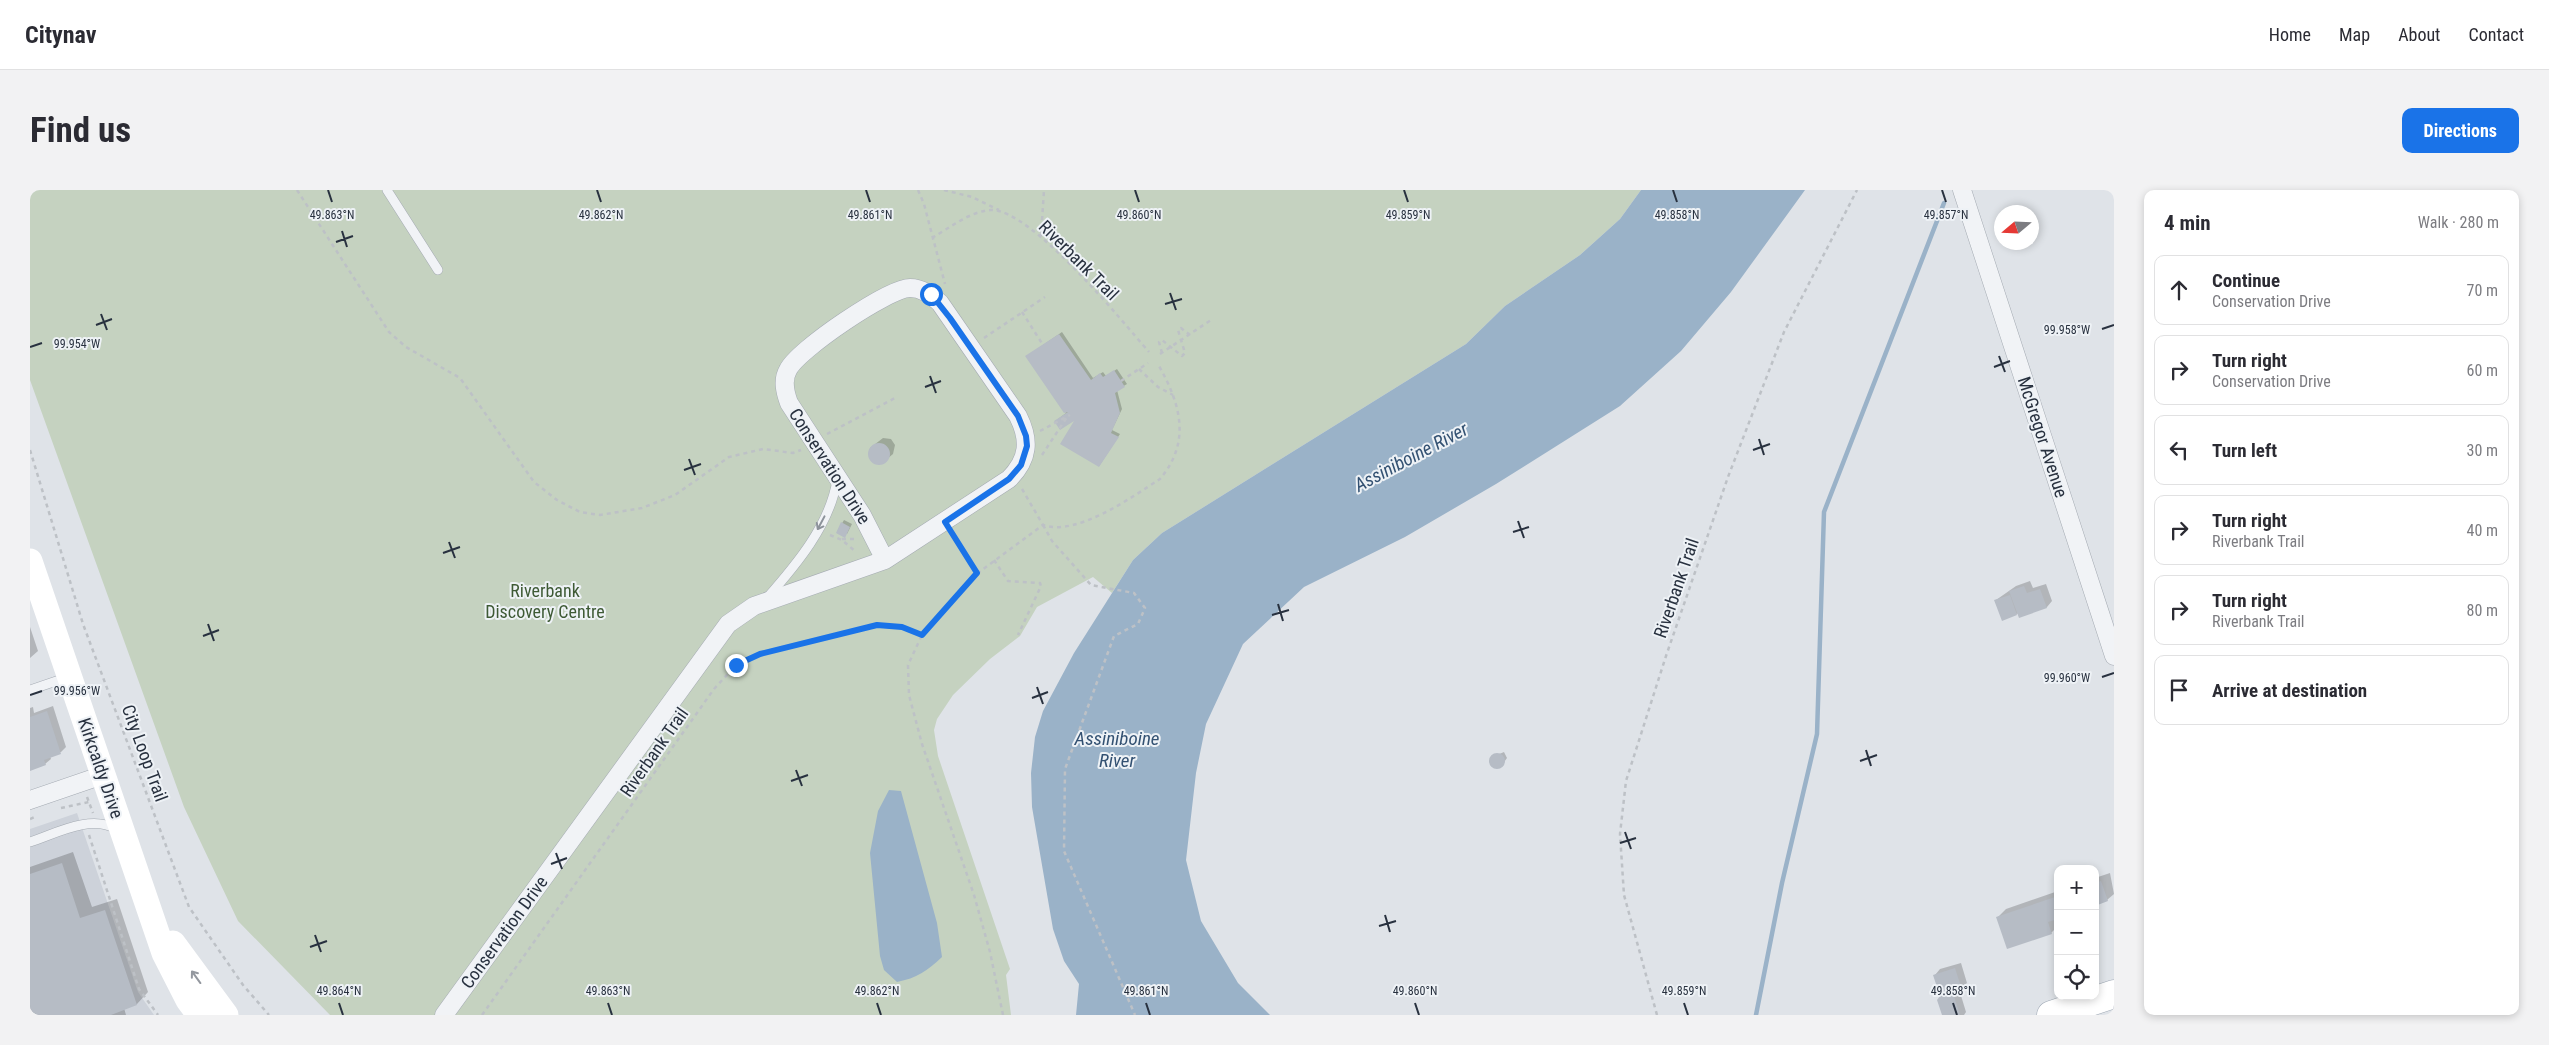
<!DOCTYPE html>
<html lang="en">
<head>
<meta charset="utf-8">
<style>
	body { margin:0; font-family:"Roboto Condensed",sans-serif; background:#f2f2f3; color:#2b2b33 }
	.controls { position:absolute; right:15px; bottom:15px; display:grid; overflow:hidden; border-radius:10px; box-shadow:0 2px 8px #0003 }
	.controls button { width:45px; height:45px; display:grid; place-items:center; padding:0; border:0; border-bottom:1px solid #e1e1e2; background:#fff; color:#2b2b33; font:25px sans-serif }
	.compass { position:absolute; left:1964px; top:15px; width:45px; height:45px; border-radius:50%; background:#fff; box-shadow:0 2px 8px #0003; rotate:251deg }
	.stop { position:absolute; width:15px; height:15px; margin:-11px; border:4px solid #1a73e8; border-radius:50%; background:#fff }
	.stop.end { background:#1a73e8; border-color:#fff; box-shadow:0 1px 5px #0008 }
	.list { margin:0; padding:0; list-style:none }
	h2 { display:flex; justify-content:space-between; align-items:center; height:65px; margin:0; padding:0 20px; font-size:21px }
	h2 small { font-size:16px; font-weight:400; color:#7c7c81 }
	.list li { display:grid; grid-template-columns:32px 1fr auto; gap:15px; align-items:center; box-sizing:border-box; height:70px; margin:0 10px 10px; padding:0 10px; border:1px solid #e1e1e2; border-radius:10px }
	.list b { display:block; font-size:19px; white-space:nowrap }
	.list p { margin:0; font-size:16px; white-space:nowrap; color:#7c7c81 }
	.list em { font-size:16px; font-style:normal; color:#7c7c81 }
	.icon { flex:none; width:28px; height:28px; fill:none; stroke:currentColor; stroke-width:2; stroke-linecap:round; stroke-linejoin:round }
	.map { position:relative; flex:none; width:2084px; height:825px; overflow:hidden; border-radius:10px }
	header { display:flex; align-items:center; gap:30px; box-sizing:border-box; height:70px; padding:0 25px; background:#fff; border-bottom:1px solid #e1e1e2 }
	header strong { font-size:24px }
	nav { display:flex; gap:28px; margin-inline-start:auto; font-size:18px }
	.intro { display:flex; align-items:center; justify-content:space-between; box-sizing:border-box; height:120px; padding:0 30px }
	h1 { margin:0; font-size:35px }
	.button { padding:12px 22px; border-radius:10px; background:#1a73e8; color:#fff; font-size:18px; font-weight:700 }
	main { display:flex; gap:30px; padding:0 30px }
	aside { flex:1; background:#fff; border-radius:10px; box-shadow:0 2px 8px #0003 }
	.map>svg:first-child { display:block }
	.built { fill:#cdd2da }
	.green { fill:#c5d2c0 }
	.water { fill:#9ab2c8 }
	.shadow { fill:#0003 }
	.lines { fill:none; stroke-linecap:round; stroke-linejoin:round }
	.stream { stroke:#9ab2c8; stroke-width:4.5 }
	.building { fill:#b6bcc5 }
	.lane-casing { stroke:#a4aab2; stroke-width:10 }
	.street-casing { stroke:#a4aab2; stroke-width:19 }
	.primary-casing { stroke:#9ea8b4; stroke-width:29 }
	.path { stroke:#bdc1c6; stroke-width:2.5; stroke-dasharray:4 4; stroke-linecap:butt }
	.lane { stroke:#f1f3f6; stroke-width:9 }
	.street { stroke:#f1f3f6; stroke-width:18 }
	.secondary { stroke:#fff; stroke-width:25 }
	.primary { stroke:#fff; stroke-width:28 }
	.oneway { stroke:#8c929a }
	.oneway2 { stroke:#94989f }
	.route { stroke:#1a73e8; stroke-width:6 }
	.ticks { fill:none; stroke:#28313f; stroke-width:2 }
	.labels { text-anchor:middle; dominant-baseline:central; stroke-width:4; stroke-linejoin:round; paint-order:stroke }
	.street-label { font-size:18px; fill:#28313f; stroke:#eef2f6 }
	.park-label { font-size:18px; fill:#3e5a35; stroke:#eef2f6 }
	.water-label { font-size:19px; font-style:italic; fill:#335172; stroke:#eef2f6 }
	.ticks-label { font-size:12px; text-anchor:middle; fill:#28313f; stroke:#eef2f6; stroke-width:4; stroke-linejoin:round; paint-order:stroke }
</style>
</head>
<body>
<header>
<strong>Citynav</strong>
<nav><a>Home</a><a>Map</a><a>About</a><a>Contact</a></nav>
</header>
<div class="intro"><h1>Find us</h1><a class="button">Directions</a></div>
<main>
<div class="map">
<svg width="2084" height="825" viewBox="0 0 2084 825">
	<rect width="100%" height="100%" fill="#dfe3e8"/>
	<!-- built -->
	<path class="built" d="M47,623L108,802L124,825H0V639Z"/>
	<!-- green -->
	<path class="green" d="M0,0H1611L1590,29L1550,65L1475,116L1436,154L1132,343L1103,370L1082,403L1063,387L1007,417L990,446L960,469L923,505L907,529L904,540L908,566L980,779L976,785L981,825H300L208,731L154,617L0,190Z"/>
	<!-- water -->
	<path class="water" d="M1611,0H1775L1701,102L1651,161L1590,216L1466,294L1375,347L1274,397L1213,454L1176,534L1166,583L1156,670L1171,731L1208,793L1240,825H1046L1049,794L1034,771L1023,739L1002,617L1001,583L1005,547L1013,521L1044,463L1103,370L1132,343L1436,154L1475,116L1550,65L1590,29Z
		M859,600L871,601L907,733L912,767C897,781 887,788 867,792L854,780L850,766L840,663L848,621Z"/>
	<!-- shadow -->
	<path class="shadow" d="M1032,142L1063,188L1073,182L1076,186L1087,179L1097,194L1087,200L1092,219L1082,240L1090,244L1069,276L1048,228L1028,229L1036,223L997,166Z
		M853,248L861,249L865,255L863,264L851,274L843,272L839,267L840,258Z
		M814,330L822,334L817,344L807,342Z
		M2000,391L2003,398L2016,394L2022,411L2017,417L1986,424L1966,410L1986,396Z
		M0,437L8,461L0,468Z
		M23,516L36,557L31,562L20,566L21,569L15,574L0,580V518L3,517L4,523Z
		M1474,562L1477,568L1472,575L1469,578L1463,576L1462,567Z
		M43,662L62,717L87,709L118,802L107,814L94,818L96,825H0V677Z
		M2080,683L2084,704L2077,710L2065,715V688Z
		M2028,701V736L2021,743L1967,728L1976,719Z
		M1931,773L1937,793L1929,799L1936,822L1934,825H1913L1911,807L1905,785L1910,779Z"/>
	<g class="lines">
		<!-- stream -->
		<path class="stream" d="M1726,825L1752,693L1787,544L1794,322L1914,13"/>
	</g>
	<!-- building -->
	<path class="building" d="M1029,144L1061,190L1070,183L1073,187L1084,180L1095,197L1085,203L1090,223L1081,243L1089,247L1069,277L1030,254L1044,231L1030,240L1024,231L1038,222L1034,223L995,166Z
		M838 264a11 11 0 1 1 22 0a11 11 0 1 1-22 0Z
		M811,332L820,337L815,348L806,343Z
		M1994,396L1997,403L2010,399L2017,418L1989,428L1979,401Z
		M1980,405L1987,425L1972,431L1964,410Z
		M17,521L31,564L14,570L16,575L0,581V527Z
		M1459 571a8 8 0 1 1 16 0a8 8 0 1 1-16 0Z
		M32,673L50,728L75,720L107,815L81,825H0V684Z
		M2071,691L2078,711L2065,716V693Z
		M2028,706V729L2018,732L2022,744L1977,759L1966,727Z
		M1925,778L1932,800L1923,803L1930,825H1912L1907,810L1910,806L1903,785Z"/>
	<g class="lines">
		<defs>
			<path id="lane" d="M357,0L408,80
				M737,408C766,375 800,335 807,290
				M0,500L38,487
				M0,652C25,644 60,624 86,639"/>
			<path id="street" d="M1932,0L2084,466
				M0,610L73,585
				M414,825L698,434L724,416L855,370L979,289C999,269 1000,250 988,226L910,113C901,105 892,98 880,98C859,98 767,160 758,180C752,190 755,202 759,213L832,325L855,370"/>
			<path id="primary" d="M2021,825L2084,804"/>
		</defs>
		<!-- lane casing -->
		<use href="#lane" class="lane-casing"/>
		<!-- street casing -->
		<use href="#street" class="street-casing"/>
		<!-- primary casing -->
		<use href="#primary" class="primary-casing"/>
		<!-- path -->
		<path class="path" d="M267,0L359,142L376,157L430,188L504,292L527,310L550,322L570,325L612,318L645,305L699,267L733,259L763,263L771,260
			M888,0L894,14L915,94
			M914,0L942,7L969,20
			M1011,46L1014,0
			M902,48C919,38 941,21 961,20C1001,19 1091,130 1119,162
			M992,122L1013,155
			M954,148L1015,107
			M1132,163L1129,152L1132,150L1152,166L1155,163L1148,140L1151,138L1160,145
			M1130,164L1181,130
			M1109,179L1128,197L1143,205
			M1091,191L1118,173
			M1010,241L1040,225
			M797,244L865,208
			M0,260L53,434L159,717L213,795L239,825
			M1012,265L1037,227
			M992,299L1013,335C1046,347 1102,307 1130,289C1161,252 1151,215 1129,176
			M1013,335L1022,351L1061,395L1104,403L1115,418L1108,434L1084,446L1035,579L1034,661L1105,825
			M922,344L947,383
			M800,345L812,350L826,362
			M812,349H826
			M964,370L978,391L1010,393L1011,396L988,445
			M57,607L63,623
			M31,618L59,612
			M0,629L7,626
			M59,645L109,799L128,825
			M452,825L684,499L706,475L730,464L847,435L872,437L892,445
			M973,825L960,762L944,705L892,554L879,505L878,475L892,445L941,388L1013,335
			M1627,825L1594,705L1590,644L1596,591L1636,466L1698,287L1754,142L1827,0"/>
		<!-- lane -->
		<use href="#lane" class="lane"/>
		<!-- street -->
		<use href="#street" class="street"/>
		<!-- secondary -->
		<path class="secondary" d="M0,371L134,763L158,810L169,825
			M143,753L196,825"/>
		<!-- primary -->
		<use href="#primary" class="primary"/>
	</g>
	<!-- one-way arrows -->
	<defs><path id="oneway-shaft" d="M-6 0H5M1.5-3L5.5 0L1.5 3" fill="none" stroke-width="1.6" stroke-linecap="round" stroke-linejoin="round" transform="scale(1.25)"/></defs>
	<use class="oneway" href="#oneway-shaft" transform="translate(791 333) rotate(118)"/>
	<use class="oneway2" href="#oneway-shaft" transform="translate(166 787) rotate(-126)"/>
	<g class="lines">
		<!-- route -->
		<path class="route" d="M706,475L730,464L847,435L872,437L892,445L947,383L915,332L979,289L991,275L997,256L996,246L988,226L920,128L901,104"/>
	</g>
	<!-- ticks -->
	<path class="ticks" d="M298,0L302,12M567,0L571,12M836,0L840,12M1105,0L1109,12M1374,0L1378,12M1643,0L1647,12M1912,0L1916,12M312,41L317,57M306,52L323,46M1140,103L1146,120M1135,114L1152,109M71,124L77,140M66,135L82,129M2072,139L2084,135M0,157L12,153M1969,166L1975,182M1964,177L1980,171M900,186L906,203M895,197L911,191M1729,249L1734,265M1723,260L1740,254M659,269L665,285M654,280L671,274M1488,331L1494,348M1483,342L1499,337M419,352L425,368M413,363L430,357M1248,414L1253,431M1242,425L1259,420M178,434L184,451M173,446L189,440M2072,487L2084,483M1007,497L1013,514M0,505L12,501M1002,508L1018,502M1836,560L1841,576M1830,571L1847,565M766,580L772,596M761,591L778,585M1595,642L1601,659M1590,653L1606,648M526,663L532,679M521,674L537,668M1355,725L1360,742M1349,736L1366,731M285,745L291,762M280,757L297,751M309,813L313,825M578,813L582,825M847,813L851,825M1116,813L1120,825M1385,813L1389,825M1654,813L1658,825M1923,813L1927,825"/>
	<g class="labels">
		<!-- street labels -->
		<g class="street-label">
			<text transform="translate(1049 70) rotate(45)">Riverbank Trail</text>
			<text transform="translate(2013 247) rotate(72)">McGregor Avenue</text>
			<text transform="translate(800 276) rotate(57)">Conservation Drive</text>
			<text transform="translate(1646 398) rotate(-71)">Riverbank Trail</text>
			<text transform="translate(624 562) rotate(-55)">Riverbank Trail</text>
			<text transform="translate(115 563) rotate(70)">City Loop Trail</text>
			<text transform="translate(71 578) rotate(71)">Kirkcaldy Drive</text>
			<text transform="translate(474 742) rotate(-54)">Conservation Drive</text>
		</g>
		<!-- park labels -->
		<g class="park-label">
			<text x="515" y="400">Riverbank<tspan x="515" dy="21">Discovery Centre</tspan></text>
		</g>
		<!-- water labels -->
		<g class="water-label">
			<text transform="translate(1381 267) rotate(-28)">Assiniboine River</text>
			<text x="1087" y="548">Assiniboine<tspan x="1087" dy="22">River</tspan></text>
		</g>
	</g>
	<g class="ticks-label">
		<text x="302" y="29">49.863°N</text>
		<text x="571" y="29">49.862°N</text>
		<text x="840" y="29">49.861°N</text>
		<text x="1109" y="29">49.860°N</text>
		<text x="1378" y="29">49.859°N</text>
		<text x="1647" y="29">49.858°N</text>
		<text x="1916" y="29">49.857°N</text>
		<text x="2037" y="144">99.958°W</text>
		<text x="47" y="158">99.954°W</text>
		<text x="2037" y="492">99.960°W</text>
		<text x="47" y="505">99.956°W</text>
		<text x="309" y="805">49.864°N</text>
		<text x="578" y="805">49.863°N</text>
		<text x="847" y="805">49.862°N</text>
		<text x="1116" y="805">49.861°N</text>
		<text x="1385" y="805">49.860°N</text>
		<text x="1654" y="805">49.859°N</text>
		<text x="1923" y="805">49.858°N</text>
	</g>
</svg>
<div class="controls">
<button>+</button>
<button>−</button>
<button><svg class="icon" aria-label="locate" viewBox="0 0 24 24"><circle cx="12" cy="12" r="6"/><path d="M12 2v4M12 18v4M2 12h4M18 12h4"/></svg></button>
</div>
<svg class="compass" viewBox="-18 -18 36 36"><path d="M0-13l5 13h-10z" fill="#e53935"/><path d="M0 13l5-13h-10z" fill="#7c7c81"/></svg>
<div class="stop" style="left:901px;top:104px"></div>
<div class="stop end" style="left:706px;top:475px"></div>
</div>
<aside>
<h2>4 min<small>Walk · 280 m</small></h2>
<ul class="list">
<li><svg class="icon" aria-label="ahead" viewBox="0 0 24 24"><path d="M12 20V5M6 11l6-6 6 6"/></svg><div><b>Continue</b><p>Conservation Drive</p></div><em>70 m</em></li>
<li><svg class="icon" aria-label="right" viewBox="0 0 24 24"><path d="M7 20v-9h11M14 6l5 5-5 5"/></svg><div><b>Turn right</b><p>Conservation Drive</p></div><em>60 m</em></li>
<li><svg class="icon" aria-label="left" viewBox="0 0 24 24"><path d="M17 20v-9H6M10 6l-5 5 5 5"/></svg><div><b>Turn left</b></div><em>30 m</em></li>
<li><svg class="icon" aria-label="right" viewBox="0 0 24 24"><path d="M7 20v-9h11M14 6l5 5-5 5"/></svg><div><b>Turn right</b><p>Riverbank Trail</p></div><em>40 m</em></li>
<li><svg class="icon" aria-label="right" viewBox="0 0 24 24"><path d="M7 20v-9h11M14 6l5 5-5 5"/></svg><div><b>Turn right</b><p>Riverbank Trail</p></div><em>80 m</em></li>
<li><svg class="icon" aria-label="arrive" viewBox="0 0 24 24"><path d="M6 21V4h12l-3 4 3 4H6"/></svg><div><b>Arrive at destination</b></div></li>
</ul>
</aside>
</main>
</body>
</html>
